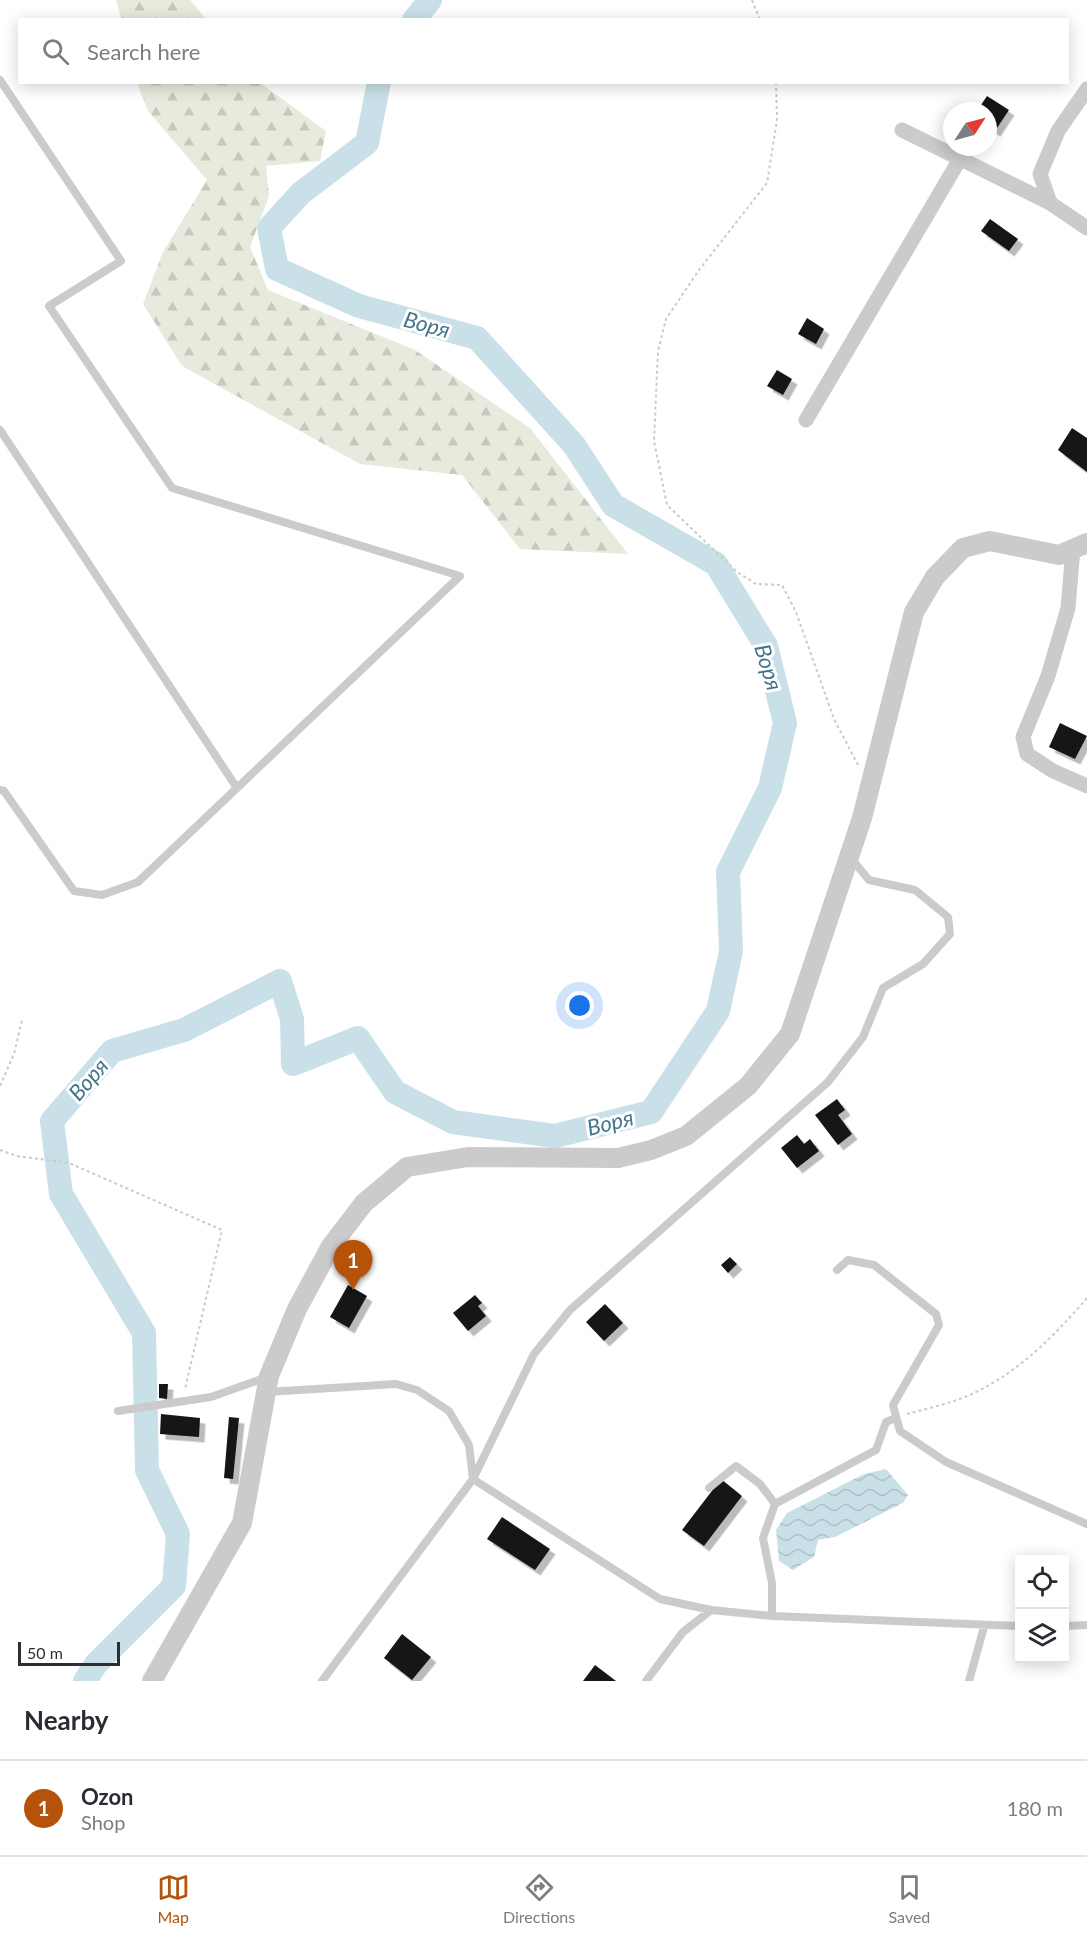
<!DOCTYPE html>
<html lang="en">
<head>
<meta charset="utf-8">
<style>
	body { margin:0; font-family:Lato,sans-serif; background:#f7f7f7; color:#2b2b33 }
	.controls { position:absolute; right:18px; bottom:18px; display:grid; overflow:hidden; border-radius:0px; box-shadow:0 3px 15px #0003 }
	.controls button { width:54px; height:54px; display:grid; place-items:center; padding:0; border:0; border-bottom:2px solid #e1e1e2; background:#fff; color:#2b2b33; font:30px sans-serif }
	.compass { position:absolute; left:943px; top:102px; width:54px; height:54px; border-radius:50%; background:#fff; box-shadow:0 3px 15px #0003; rotate:54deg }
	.scale { position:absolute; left:18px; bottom:15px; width:102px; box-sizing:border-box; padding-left:6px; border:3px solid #2e2e2e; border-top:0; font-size:16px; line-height:21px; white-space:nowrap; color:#2e2e2e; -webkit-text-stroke:4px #fff; paint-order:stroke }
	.you { position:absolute; left:580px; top:1006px; width:21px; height:21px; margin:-15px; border:4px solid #fff; border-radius:50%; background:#1a73e8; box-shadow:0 0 0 9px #1a73e833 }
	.badge { display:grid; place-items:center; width:39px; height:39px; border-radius:50%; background:#b45309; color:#fff; font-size:20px; font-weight:700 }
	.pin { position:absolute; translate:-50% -50px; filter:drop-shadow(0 2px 3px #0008) }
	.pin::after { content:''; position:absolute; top:32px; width:21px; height:18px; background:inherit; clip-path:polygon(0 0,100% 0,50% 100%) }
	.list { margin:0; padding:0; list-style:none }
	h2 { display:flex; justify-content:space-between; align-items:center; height:78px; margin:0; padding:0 24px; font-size:26px }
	h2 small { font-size:20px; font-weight:400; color:#7c7c81 }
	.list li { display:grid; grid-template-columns:39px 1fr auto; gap:18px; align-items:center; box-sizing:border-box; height:96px; padding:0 24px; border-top:2px solid #e1e1e2 }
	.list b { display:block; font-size:22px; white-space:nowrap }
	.list p { margin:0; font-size:20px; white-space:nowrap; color:#7c7c81 }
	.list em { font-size:20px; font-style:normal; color:#7c7c81 }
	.icon { flex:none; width:33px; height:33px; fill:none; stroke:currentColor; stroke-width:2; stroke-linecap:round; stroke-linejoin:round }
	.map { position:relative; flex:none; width:1087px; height:1681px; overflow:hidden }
	.search { position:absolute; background:#fff; box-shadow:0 3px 15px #0003; left:18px; right:18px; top:18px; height:66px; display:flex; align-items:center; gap:15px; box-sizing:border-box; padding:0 21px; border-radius:0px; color:#7c7c81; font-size:22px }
	.sheet { height:174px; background:#fff }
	nav { display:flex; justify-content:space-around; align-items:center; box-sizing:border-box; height:84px; border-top:2px solid #e1e1e2; background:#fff; font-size:16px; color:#7c7c81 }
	nav a { display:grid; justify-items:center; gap:3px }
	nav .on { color:#b45309 }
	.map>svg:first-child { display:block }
	.forest { fill:url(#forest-firs) }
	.water { fill:url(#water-waves) }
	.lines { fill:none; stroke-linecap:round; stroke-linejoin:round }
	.river { stroke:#cae0e9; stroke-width:24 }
	.building { fill:#151515; filter:url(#shadow) }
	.path { stroke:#cbcbcb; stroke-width:2; stroke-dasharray:3 3; stroke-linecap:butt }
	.service { stroke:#cbcbcb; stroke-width:8 }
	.minor { stroke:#cbcbcb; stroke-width:15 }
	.tertiary { stroke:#cbcbcb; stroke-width:20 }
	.labels { text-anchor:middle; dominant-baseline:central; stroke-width:6; stroke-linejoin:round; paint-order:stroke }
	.water-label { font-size:22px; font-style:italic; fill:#42758b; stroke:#fff }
</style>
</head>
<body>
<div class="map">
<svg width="1087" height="1681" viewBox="0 0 1087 1681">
	<defs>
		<pattern id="forest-firs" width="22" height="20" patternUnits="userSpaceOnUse" patternTransform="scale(1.5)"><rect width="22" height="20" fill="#e6ebdd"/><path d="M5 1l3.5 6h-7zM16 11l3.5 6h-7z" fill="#c6cabe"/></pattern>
		<pattern id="water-waves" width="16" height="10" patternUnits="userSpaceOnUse" patternTransform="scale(1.5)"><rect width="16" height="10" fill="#cae0e9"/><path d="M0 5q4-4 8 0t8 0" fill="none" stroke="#aec0c8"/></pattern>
		<filter id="shadow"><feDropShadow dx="5.5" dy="5.5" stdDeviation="0" flood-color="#0004"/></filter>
	</defs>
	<rect width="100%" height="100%" fill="#fff"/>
	<!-- forest -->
	<path class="forest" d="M116,0H190L206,19H121Z
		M137,83H260L326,131L320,161L266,166L269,196L250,247L268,290L415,350L530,428L628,554L520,549L462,475L360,464L182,366L143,304L163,252L207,180L148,111Z"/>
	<!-- water -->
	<path class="water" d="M886,1469L908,1495L903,1503L835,1537L818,1540L814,1557L793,1570L779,1561L776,1530L787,1513L864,1474Z"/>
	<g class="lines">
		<!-- river -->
		<path class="river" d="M414,20L430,0
			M85,1681L96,1664L174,1586L178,1534L147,1470L144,1333L61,1194L52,1121L112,1051L184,1030L280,981L292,1019L293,1064L358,1038L395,1092L453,1122L555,1136L651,1112L718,1011L731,951L728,872L770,788L785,723L766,646L716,564L613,505L574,445L477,338L359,306L277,269L269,228L301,193L367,143L379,82"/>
	</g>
	<!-- building -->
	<path class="building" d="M987,96L1009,110L995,131L988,127V111H977Z
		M990,219L1018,239L1009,251L981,231Z
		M807,318L824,329L816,344L798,334Z
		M777,370L792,379L783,395L767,386Z
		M1072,428L1087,438V472L1058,450Z
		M1060,723L1087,736L1075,759L1049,747Z
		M837,1099L845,1110L838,1115L852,1134L838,1145L815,1115Z
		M797,1135L804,1144L810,1139L819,1151L797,1168L781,1148Z
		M730,1257L737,1264L728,1273L721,1265Z
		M348,1285L367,1296L349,1328L330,1317Z
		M475,1295L482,1303L478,1306L486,1316L468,1331L453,1313Z
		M605,1304L623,1323L604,1341L586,1322Z
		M159,1384H168L167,1399L159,1398Z
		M161,1414L200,1418L199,1437L160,1434Z
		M229,1417L239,1418L233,1479L224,1478Z
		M721,1479L742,1496L704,1546L682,1530Z
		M502,1517L550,1549L535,1570L487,1539Z
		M402,1634L431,1657L412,1680L384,1658Z
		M595,1665L616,1681H583Z"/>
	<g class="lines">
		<!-- path -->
		<path class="path" d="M752,0L760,20
			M776,82L777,120L767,183L699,270L666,319L658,351L654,441L667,505L737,572L756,584L782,585L796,612L834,719L858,765
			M0,1086L14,1054L22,1020
			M0,1150L17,1156L69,1163L222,1230L185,1389
			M907,1414C929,1408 953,1403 974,1393C1020,1371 1054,1336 1087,1298"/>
		<!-- service -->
		<path class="service" d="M0,80L121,261L49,306L172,488L460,576L237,788
			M0,430L237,788L138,882L102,895L74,891L4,791L0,790
			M837,1270L848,1260L874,1265L936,1314L939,1325L893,1405L900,1431L946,1462L1087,1524
			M267,1392L396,1384L417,1390L449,1411L469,1445L473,1479L534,1354L570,1310L828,1082L863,1037L883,988L923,964L950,934L948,917L915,890L869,880L850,857
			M118,1411L211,1397L267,1377
			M709,1488L736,1466L760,1484L775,1504L763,1538L772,1583V1616
			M775,1504L876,1450L886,1422L896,1418
			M1064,1626L1087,1625
			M322,1681L473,1479L660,1599L711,1610L772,1616L1020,1626
			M646,1681L683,1632L711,1610
			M969,1681L984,1627"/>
		<!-- minor -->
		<path class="minor" d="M902,130L1050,203L1087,228
			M1050,203L1040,174L1058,131L1087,89
			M806,420L960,159
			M1073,549L1068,608L1048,676L1023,737L1027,754L1053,771L1087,786"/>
		<!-- tertiary -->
		<path class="tertiary" d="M152,1681L242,1523L269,1376L297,1309L331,1246L364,1203L407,1167L468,1157L618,1158L651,1150L686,1136L748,1086L790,1034L862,818L914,612L935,577L963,548L990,541L1059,555L1087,543"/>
	</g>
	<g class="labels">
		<!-- water labels -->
		<g class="water-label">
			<text transform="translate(427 324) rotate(15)">Воря</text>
			<text transform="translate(769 667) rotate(73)">Воря</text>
			<text transform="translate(88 1079) rotate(-49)">Воря</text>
			<text transform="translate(610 1122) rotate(-14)">Воря</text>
		</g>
	</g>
</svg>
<div class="controls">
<button><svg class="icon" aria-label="locate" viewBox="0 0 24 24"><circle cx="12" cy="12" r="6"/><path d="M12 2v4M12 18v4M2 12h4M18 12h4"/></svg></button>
<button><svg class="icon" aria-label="layers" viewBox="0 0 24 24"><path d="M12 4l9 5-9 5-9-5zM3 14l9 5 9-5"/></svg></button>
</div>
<svg class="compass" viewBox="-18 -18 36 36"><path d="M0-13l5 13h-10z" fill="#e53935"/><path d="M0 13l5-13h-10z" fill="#7c7c81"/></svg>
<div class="scale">50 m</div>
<div class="you"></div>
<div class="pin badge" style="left:353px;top:1290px">1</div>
<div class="search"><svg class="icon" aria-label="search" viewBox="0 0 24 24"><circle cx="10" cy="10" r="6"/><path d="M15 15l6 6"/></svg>Search here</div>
</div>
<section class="sheet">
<h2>Nearby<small></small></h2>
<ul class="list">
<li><span class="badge">1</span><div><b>Ozon</b><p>Shop</p></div><em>180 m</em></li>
</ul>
</section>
<nav>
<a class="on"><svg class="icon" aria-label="map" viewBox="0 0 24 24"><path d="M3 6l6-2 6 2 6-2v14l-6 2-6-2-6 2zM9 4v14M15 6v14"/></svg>Map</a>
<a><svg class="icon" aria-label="directions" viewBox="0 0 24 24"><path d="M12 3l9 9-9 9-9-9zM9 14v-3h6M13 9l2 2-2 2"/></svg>Directions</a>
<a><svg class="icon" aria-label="saved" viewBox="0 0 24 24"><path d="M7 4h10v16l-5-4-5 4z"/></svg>Saved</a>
</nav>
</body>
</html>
